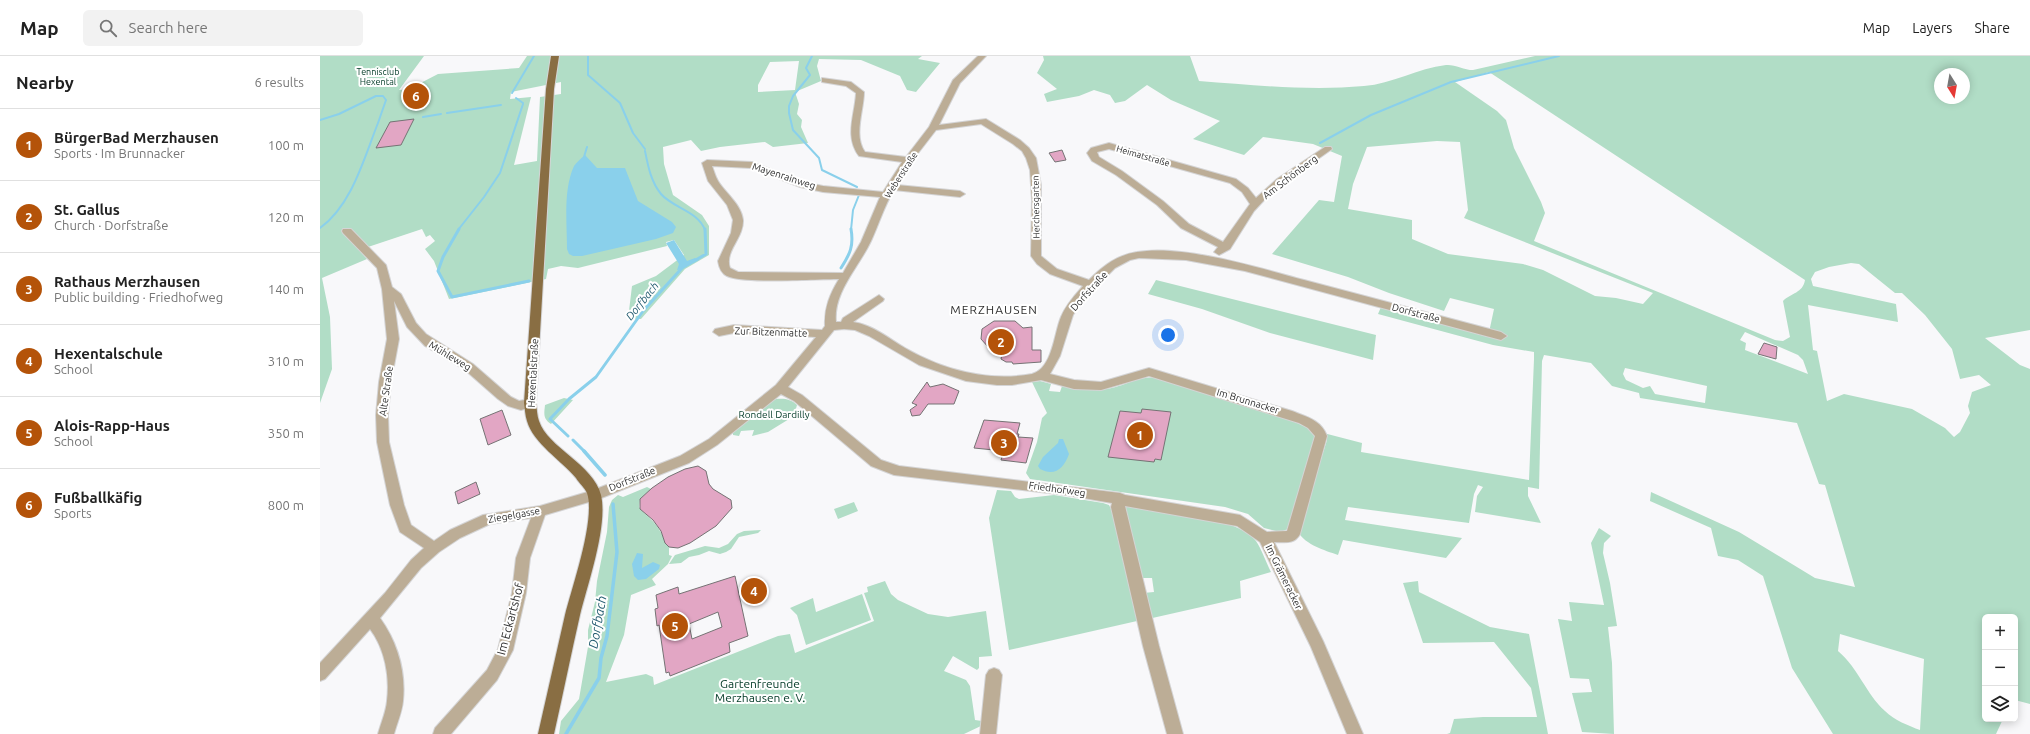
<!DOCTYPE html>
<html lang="en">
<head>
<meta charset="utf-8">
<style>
	body { margin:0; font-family:Ubuntu,sans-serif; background:#f2f2f2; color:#222 }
	.controls { position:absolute; right:12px; bottom:12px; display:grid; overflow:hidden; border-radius:6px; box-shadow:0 2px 10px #0003 }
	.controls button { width:36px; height:36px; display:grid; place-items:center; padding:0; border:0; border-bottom:1px solid #e0e0e0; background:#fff; color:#222; font:20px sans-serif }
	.compass { position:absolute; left:1614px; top:12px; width:36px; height:36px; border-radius:50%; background:#fff; box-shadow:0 2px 10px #0003; rotate:169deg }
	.you { position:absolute; left:848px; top:279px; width:14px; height:14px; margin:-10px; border:3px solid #fff; border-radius:50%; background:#1a73e8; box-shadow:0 0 0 6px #1a73e833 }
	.badge { display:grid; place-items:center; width:26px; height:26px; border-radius:50%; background:#b45309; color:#fff; font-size:13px; font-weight:700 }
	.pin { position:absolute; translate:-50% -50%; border:2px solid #fff; box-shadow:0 1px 4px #0006 }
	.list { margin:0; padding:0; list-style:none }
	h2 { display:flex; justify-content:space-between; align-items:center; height:52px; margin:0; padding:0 16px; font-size:17px }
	h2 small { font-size:13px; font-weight:400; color:#767676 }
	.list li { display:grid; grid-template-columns:26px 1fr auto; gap:12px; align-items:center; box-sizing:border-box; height:72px; padding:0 16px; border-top:1px solid #e0e0e0 }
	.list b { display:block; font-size:15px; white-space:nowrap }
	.list p { margin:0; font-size:13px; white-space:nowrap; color:#767676 }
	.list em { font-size:13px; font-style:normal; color:#767676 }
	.icon { flex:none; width:22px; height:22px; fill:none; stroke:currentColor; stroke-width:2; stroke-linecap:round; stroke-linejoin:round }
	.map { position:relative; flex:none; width:1710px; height:678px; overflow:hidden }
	header { display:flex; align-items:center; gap:24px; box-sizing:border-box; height:56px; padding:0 20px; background:#fff; border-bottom:1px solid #e0e0e0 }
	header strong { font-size:19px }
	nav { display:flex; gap:22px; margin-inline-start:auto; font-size:14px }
	.search { width:280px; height:36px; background:#f2f2f2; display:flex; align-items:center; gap:10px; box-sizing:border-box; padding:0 14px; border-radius:6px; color:#767676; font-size:15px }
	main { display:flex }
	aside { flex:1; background:#fff }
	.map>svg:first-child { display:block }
	.green { fill:#b1ddc6; fill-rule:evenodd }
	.water { fill:#8ad0eb }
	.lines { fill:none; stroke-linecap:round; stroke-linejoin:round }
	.stream-far2 { stroke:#8ad0eb; stroke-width:2 }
	.stream-far1 { stroke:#8ad0eb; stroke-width:3 }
	.stream { stroke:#8ad0eb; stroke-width:3.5 }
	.building { fill:#e2a6c4; stroke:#757374; fill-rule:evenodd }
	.minor-casing { stroke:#d4d4d5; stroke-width:2 }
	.major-casing { stroke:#d4d4d5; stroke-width:2 }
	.minor { fill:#bcad96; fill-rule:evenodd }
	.major { fill:#896e43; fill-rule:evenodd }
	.labels { text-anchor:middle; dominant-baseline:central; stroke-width:4; stroke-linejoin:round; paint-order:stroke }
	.far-park-label { font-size:9px; fill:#023a26; stroke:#fff }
	.far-street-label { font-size:9px; fill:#2e2e2e; stroke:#fff }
	.street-label { font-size:10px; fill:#2e2e2e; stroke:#fff }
	.park-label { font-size:10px; fill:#023a26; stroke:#fff }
	.water-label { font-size:11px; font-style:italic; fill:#245c70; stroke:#fff }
	.quarter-label { font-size:12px; letter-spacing:1px; fill:#2e2e2e; stroke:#fff }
	.near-street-label { font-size:12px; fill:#2e2e2e; stroke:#fff }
	.near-park-label { font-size:12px; fill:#023a26; stroke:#fff }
	.near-water-label { font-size:13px; font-style:italic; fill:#245c70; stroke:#fff }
</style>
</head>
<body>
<header>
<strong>Map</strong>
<div class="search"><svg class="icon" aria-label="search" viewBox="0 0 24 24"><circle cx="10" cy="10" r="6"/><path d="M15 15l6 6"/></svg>Search here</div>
<nav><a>Map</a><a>Layers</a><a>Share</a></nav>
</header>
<main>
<aside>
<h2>Nearby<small>6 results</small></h2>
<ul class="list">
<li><span class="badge">1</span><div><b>BürgerBad Merzhausen</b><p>Sports · Im Brunnacker</p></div><em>100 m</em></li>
<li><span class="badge">2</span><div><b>St. Gallus</b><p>Church · Dorfstraße</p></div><em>120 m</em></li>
<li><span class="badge">3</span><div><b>Rathaus Merzhausen</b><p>Public building · Friedhofweg</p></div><em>140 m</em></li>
<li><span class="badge">4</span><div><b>Hexentalschule</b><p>School</p></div><em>310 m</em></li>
<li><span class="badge">5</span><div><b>Alois-Rapp-Haus</b><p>School</p></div><em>350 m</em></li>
<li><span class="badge">6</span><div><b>Fußballkäfig</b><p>Sports</p></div><em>800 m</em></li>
</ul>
</aside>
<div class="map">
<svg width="1710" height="678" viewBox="0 0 1710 678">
	<rect width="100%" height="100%" fill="#f8f8fa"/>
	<!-- green -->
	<path class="green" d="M0,0H104L79,34L89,33L118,18L199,12L207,0H602L598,3L620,7L596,36L587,34L580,20L541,4L499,3L497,10L501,25L475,36L479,48L477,58L482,64L481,71L488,87L453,91L445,86L400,91L381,95L371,84L343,91L344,108L353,139L382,159L389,170V199L365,213L321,263H308L312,230L336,220L364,199L354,184L346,186L347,190L258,212L241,210L228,213L226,223L129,243L114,205L105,193L115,185L110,179L106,181L102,173L39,194L47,203L2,222L10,261L12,313L0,347ZM479,5L475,34L438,36V29L450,6ZM241,26V38L220,41L217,105L194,109L211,41L190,43L191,36Z
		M723,0H870L879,25C933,29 989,35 1044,30C1072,28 1098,12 1126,9C1134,8 1144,14 1153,14L1215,0H1710V274L1665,282L1700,309L1710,313V648L1695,644V561H1665V663H1683L1676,678H1513L1472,612L1443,520L1418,504L1398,500L1391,472L1330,445L1331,436L1419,476L1495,522L1535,531L1505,429L1499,428L1477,367L1320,342L1319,337L1292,330L1271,307L1224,299L1222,305L1219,433L1208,431V440L1221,467L1155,456L1157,440L1163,431L1158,429L1154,438L1149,467L1028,451L1025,464L1142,482L1126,502L1023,484L1018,499C1004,494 986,489 978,476L1007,384L997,382L968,473L960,476L944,472L928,458L905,451L710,423L706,417L717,386L722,362L727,357L712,326L720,325L731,328L729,335L740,336L742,330C756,331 772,335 786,333C808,330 815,319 841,322L958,358L992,374L1042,387L1041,396L1209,424L1214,303V296L1173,289L1058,258L1061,251L1168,281L1174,253L1130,242L1124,255L1069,237L1028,221L952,198L999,144L1014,146L1022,100L993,88L943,81L924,99L873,83L900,65L851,44L827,29L805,45L795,47L790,39L774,34L759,40L727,46L724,38L737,33L717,17L724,4ZM1169,16L1485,224C1483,237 1471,237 1463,245L1470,281L1463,285L1455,284L1214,185L1225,157L1221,146L1194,92L1186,64L1177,55L1135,26ZM1620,18H1644V42H1620ZM1117,85L1140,86L1148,154L1144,162L1333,237L1323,248L1296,242L1275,240L1223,214L1203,208L1128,198L1092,183V164L1028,153L1033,128L1047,91ZM1531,207L1539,208L1575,237H1582L1605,259L1632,293L1640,323L1659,319L1671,329L1652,336L1648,350L1650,357L1640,376L1634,381L1625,372L1592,353L1524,338L1507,345L1497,295L1493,294L1488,249L1578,266L1576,248L1493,230L1491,223L1495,216L1509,211ZM1425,276L1478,299L1483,304L1488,318L1425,294L1426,287L1420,284ZM1305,312L1387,330L1385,347L1335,338L1330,330L1323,332L1306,324L1303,318ZM1520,578L1604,603L1600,674C1589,670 1574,664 1565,655C1546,638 1539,613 1518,595Z
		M836,224L1056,279L1053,304L950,277L882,253L828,238Z
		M244,342L253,344L231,368C223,363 224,358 225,349Z
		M456,343C464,342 471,343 477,349L474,360L448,376L432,380L434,374L421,375L419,380L413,379V374L447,347Z
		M327,431L331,433L320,443L319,451C325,459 335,465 340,475C344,480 344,486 349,491V499L352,500L348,508L332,523L336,529L311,539L304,579L286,626L326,618L333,621L334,629L458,580L470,578L475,597L554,565L544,537L548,536L547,531L565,525L571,538L578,544L608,558L628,561L666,555L672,600L659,601V612L657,614L633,600L624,615L646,624L650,630L655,664L662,665L663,669L644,678H239L241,665L259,643L268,591V574L275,546L277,525L287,476L289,451L292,444L298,439L303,441Z
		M677,434L691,435L695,441L699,443L734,439L783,447L789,449L794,459L817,565L689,594L669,462Z
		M534,446L538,455L518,463L514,453Z
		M807,448C838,453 917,460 936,485C942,494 946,506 951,516L920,525L921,542L828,563L823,537L834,536L832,522H822L804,458Z
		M1279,472L1291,480L1284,487L1283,497L1290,527L1297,570L1288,571L1292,607L1294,678L1262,676L1252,637L1272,636L1269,623L1250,622L1238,563L1252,565L1249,546L1284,549L1271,487Z
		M441,474L438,477L419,481L411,493L406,496L400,498L389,495L379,499L369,501L361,507L349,508L355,499L385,490L399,492L408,488L417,478L424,475Z
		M1098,525L1099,536L1170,571L1209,578L1228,678H1127L1130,677L1134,663L1163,661H1217L1211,632L1174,586L1103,587L1083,527Z
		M542,538L551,564L486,589L477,559L470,552L493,542L496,556Z"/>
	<!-- water -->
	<path class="water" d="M265,99L277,112H305L318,145L352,166L356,171L353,177L336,183L262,200H253L249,198L247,193C247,167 243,134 254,110C257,106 261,102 265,99Z
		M354,184L367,205L375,202L379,204L363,213L357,214L359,208L346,187Z
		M739,383H743L749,398C744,412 735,421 720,413L718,410L723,401L738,387Z
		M317,497L323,498L322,512L333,506L340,509L339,513L326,523L318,524L314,520L312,508Z"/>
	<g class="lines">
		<!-- stream-far2 -->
		<path class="stream-far2" d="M268,0V19L300,47L313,77L325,93
			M492,0L486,12L490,19L473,40L469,50V57L473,74L499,102L502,114L537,131
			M192,37L214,0
			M196,42L203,47
			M127,57L181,49
			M103,61L121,58
			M0,64L19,58L56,40H63L66,44L58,67
			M1000,87L1051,59L1131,26L1239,0
			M325,95C328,110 331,126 341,138C353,152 378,155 385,174
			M264,101L267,91
			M0,172C32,149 44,102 58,67
			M138,174L164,141L180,117L203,48
			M531,174L533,154L539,139"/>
		<!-- stream-far1 -->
		<path class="stream-far1" d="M139,173L123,201L118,215L132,241L209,225
			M374,205L386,198L385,173
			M521,212C530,198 534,190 531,173
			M248,380L230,363L249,343L276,321L323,255L362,212
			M253,384L265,396"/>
		<!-- stream -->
		<path class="stream" d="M264,395L285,419
			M246,678L279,622L281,602L287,580L297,496L293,448"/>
	</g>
	<!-- building -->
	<path class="building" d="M94,63L81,89L56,92L70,66Z
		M742,94L746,104L735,106L729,97Z
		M674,265H695L703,272L712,271V294H721V306L693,308L692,306H686L681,303L682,298L677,292H669L661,283L662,273Z
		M1444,287L1457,291L1456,303L1438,298Z
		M607,326L610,331L623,328L639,335L634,348H608L600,359L592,360L590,354L597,349L592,347Z
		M822,353L851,356L841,404L835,403L834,406L788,401L800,355L821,357Z
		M182,354L191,379L168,389L160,363Z
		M664,364L700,367L697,378H699L698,381L713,382L706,407L681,404L683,397L673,396L674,394L654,392Z
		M378,410L386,415L389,428L393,433L411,444L412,452L396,470L370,487L358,492L349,491L345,487L341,475L333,464L320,453V443L332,432L348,421L365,413Z
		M156,426L160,438L138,448L135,436Z
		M415,520L428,580L409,587L410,596L350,620L349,616L346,617L339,569L337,570L335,553L338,552L336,539L358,531L359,538ZM398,556L402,571L372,583L369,568Z"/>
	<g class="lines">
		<defs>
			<path id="minor" d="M658,0H666L640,27L619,69L666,63L700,84L709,92L716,102L721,129V200L737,213L769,224C783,210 797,199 817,196C862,188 939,212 984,224C1050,241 1115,259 1181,276L1187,280L1181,284L925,215L866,204L819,202L810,204L795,212L761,246L753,259L740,300L730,318L754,324L781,326L829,312L972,355C987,361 1001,364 1007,380L980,478C974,489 965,486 954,486L1003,585L1043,678H1027L991,591L940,486L917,470L805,450L839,590L863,678H847L823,590L791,451L792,447L746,439L574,419L551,410L474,345L461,338L397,389L369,407L279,443L225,459L210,502L206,537L193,594L177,624L131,678H113L115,672L167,614L178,593L192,537L196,502L211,462L170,468L140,482L119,496L101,512L60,562C77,586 86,615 83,645C82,656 77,667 74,678H58C61,667 66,656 67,645C70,620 65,593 50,573L5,623L0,625V607L65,537L91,504L104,492L80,476L70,449L57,386L56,359L59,326L67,283L62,233L57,212L23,177L22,175L23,173H31L66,209L72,231L81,238L96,267L106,278L153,308L191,341L199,345L210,343L214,344L216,347L214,350L201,354L188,350L178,343L145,314L105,290L87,271L74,245L79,283L71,326L68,359L69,386L84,449L91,469L114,485L130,474L163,459L220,450L271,435L360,400L389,383L456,329L496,281L414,277L399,280L393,276L395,273L414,269L502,274L505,270C504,252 510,238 519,223C496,223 424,228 407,220C401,217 399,211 398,205L411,177L413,164L407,149L388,125L382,107L387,104L432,106L483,126L503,130L563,136L582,106L539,100C524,80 535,59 536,37L526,30L502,26V22L531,26L544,36C544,54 533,80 545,96L586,101L609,71L633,24ZM661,68L693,88L702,95L706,102L710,114L712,144L711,200L717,208L730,218L763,230C755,239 746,249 741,261C734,277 733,312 712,318C668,326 623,314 585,292C568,282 553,269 533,266L563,245L564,243L559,239L523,262L521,266H516C513,236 539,211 551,185C559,168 564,150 574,134L640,141L645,138L640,135L577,129L592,105L616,74ZM392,110L431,112L480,131L503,136L560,141L541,186L523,217L418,216L410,212C404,195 424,182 423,164C421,148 406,138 398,125C395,120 394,115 392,110ZM524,273L535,274L549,280L599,309L646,325L677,329H692L721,324L754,333L781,334L829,320L979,367L988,372L995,380L967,475L947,476L920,459L805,439L800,437L579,410L561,404L482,339L468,331L514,274Z
				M789,87L916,123L928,132L936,142L957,123L1005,91H1011L1012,93L964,127L947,141L934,155L910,193L899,199L894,196L898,191L861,172L837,149L796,119L772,105L767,97L771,92ZM789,93L910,127L922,136L930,148L903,186L869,168L843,145L802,115L779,101L777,96Z
				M674,612L679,614L682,619L676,678H660L666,619L669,614Z"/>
			<path id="major" d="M231,0H239L234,33L216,347C217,353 217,360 219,365C228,392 273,408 281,439C288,470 268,527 260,559C251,598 243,638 234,678H218C227,638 236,599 245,559C252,531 276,463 267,437C265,432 259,427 256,422C242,405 213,387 207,365C205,359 205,353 204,347L226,33Z"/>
		</defs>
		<!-- minor casing -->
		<use href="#minor" class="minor-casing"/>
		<!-- major casing -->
		<use href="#major" class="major-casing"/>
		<!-- minor -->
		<use href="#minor" class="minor"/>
		<!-- major -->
		<use href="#major" class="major"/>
	</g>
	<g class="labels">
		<!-- far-park labels -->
		<g class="far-park-label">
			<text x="58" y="16">Tennisclub<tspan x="58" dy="10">Hexental</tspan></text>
		</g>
		<!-- far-street labels -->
		<g class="far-street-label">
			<text transform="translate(823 100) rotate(16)">Heimatstraße</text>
			<text transform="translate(581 119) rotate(-57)">Weberstraße</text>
			<text transform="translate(716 151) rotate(-91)">Herchersgarten</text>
		</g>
		<!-- street labels -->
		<g class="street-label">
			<text transform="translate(464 120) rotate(18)">Mayenrainweg</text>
			<text transform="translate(970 121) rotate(-37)">Am Schönberg</text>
			<text transform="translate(769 235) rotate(-48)">Dorfstraße</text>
			<text transform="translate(1096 257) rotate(15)">Dorfstraße</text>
			<text transform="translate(451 276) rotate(2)">Zur Bitzenmatte</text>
			<text transform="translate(130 300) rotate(31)">Mühleweg</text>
			<text transform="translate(213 317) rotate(-87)">Hexentalstraße</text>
			<text transform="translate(66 335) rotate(-82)">Alte Straße</text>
			<text transform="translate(928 345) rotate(17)">Im Brunnacker</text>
			<text transform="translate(312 423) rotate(-22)">Dorfstraße</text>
			<text transform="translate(737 433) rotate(8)">Friedhofweg</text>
			<text transform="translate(194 459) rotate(-10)">Ziegelgasse</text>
			<text transform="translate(964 521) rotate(64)">Im Grämeracker</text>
		</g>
		<!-- park labels -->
		<g class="park-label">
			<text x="454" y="358">Rondell Dardilly</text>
		</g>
		<!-- water labels -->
		<g class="water-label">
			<text transform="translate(322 245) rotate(-51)">Dorfbach</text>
		</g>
		<!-- quarter labels -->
		<g class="quarter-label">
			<text x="674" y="253">MERZHAUSEN</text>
		</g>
		<!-- near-street labels -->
		<g class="near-street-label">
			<text transform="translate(190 563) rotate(-75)">Im Eckartshof</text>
		</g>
		<!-- near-park labels -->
		<g class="near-park-label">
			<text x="440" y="627">Gartenfreunde<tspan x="440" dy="14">Merzhausen e. V.</tspan></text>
		</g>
		<!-- near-water labels -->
		<g class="near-water-label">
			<text transform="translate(277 566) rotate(-80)">Dorfbach</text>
		</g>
	</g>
</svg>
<div class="controls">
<button>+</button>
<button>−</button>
<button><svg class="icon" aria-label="layers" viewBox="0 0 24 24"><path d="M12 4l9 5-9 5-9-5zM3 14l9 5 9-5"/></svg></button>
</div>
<svg class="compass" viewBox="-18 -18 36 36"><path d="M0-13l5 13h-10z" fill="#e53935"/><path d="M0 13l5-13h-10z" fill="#767676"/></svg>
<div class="you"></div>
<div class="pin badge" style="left:820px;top:379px">1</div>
<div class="pin badge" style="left:681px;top:286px">2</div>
<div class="pin badge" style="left:684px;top:387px">3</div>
<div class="pin badge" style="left:434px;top:535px">4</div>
<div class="pin badge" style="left:355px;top:570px">5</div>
<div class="pin badge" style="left:96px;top:40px">6</div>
</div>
</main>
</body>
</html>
